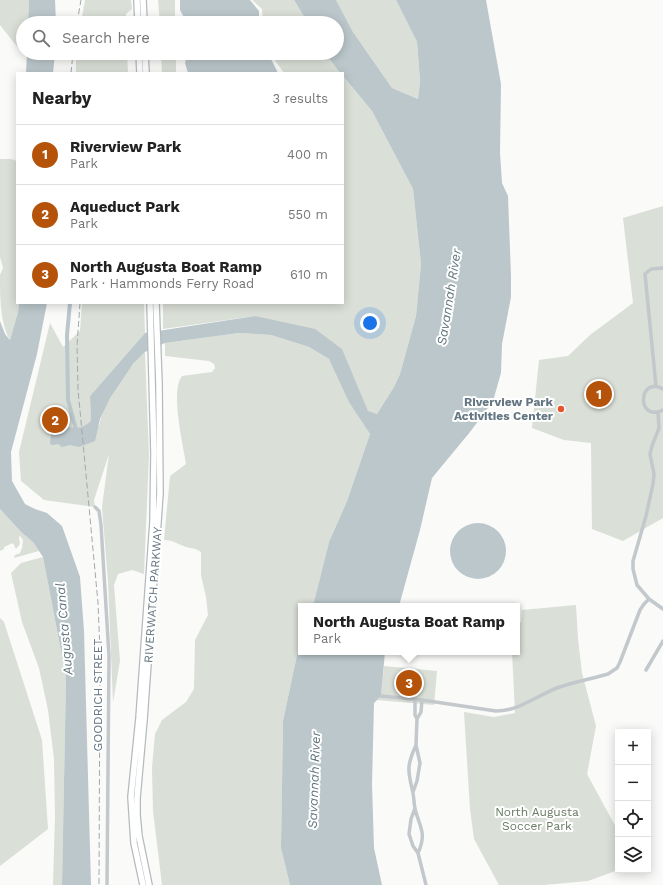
<!DOCTYPE html>
<html lang="en">
<head>
<meta charset="utf-8">
<style>
	body { margin:0; font-family:"Work Sans",sans-serif; background:#f2f2f2; color:#222 }
	.controls { position:absolute; right:12px; bottom:12px; display:grid; overflow:hidden; border-radius:0px; box-shadow:0 2px 10px #0003 }
	.controls button { width:36px; height:36px; display:grid; place-items:center; padding:0; border:0; border-bottom:1px solid #e0e0e0; background:#fff; color:#222; font:20px sans-serif }
	.you { position:absolute; left:370px; top:323px; width:14px; height:14px; margin:-10px; border:3px solid #fff; border-radius:50%; background:#1a73e8; box-shadow:0 0 0 6px #1a73e833 }
	.badge { display:grid; place-items:center; width:26px; height:26px; border-radius:50%; background:#b45309; color:#fff; font-size:13px; font-weight:700 }
	.pin { position:absolute; translate:-50% -50%; border:2px solid #fff; box-shadow:0 1px 4px #0006 }
	.popup { position:absolute; left:298px; top:603px; width:222px; height:52px; box-sizing:border-box; display:grid; place-content:center; border-radius:0px; background:#fff; filter:drop-shadow(0 1px 3px #0005); font-size:13px; white-space:nowrap; color:#767676 }
	.popup b { font-size:15px; color:#222 }
	.popup::after { content:''; position:absolute; left:50%; top:100%; margin-left:-8px; border:8px solid transparent; border-top-color:#fff }
	.list { margin:0; padding:0; list-style:none }
	h2 { display:flex; justify-content:space-between; align-items:center; height:52px; margin:0; padding:0 16px; font-size:17px }
	h2 small { font-size:13px; font-weight:400; color:#767676 }
	.list li { display:grid; grid-template-columns:26px 1fr auto; gap:12px; align-items:center; box-sizing:border-box; height:60px; padding:0 16px; border-top:1px solid #e0e0e0 }
	.list b { display:block; font-size:15px; white-space:nowrap }
	.list p { margin:0; font-size:13px; white-space:nowrap; color:#767676 }
	.list em { font-size:13px; font-style:normal; color:#767676 }
	.icon { flex:none; width:22px; height:22px; fill:none; stroke:currentColor; stroke-width:2; stroke-linecap:round; stroke-linejoin:round }
	.map { position:relative; flex:none; width:663px; height:885px; overflow:hidden }
	.search { position:absolute; background:#fff; box-shadow:0 2px 10px #0003; left:16px; top:16px; width:328px; height:44px; display:flex; align-items:center; gap:10px; box-sizing:border-box; padding:0 14px; border-radius:22px; color:#767676; font-size:15px }
	.panel { position:absolute; background:#fff; box-shadow:0 2px 10px #0003; left:16px; top:72px; width:328px; height:232px; border-radius:0px }
	.map>svg:first-child { display:block }
	.green { fill:#dadfd7 }
	.water { fill:#bbc7cb }
	.lines { fill:none; stroke-linecap:round; stroke-linejoin:round }
	.canal { stroke:#bbc7cb; stroke-width:4 }
	.primary-casing { stroke:#b5babe; stroke-width:8 }
	.street { stroke:#c3c8cc; stroke-width:3.5 }
	.primary { stroke:#fff; stroke-width:5.5 }
	.rail { stroke:#a2aab0; stroke-width:1; stroke-dasharray:6 3; stroke-linecap:butt }
	.poi-dot { fill:#e4572e; stroke:#fff; stroke-width:1.5 }
	.labels { text-anchor:middle; dominant-baseline:central; stroke-width:4; stroke-linejoin:round; paint-order:stroke }
	.poi-label { font-size:12px; font-weight:bold; fill:#657683; stroke:#fff; text-anchor:end }
	.street-label { font-size:12px; fill:#657683; stroke:#fff }
	.park-label { font-size:12px; fill:#687a64; stroke:#fff }
	.water-label { font-size:13px; font-style:italic; fill:#60757c; stroke:#fff }
</style>
</head>
<body>
<div class="map">
<svg width="663" height="885" viewBox="0 0 663 885">
	<rect width="100%" height="100%" fill="#fafaf8"/>
	<!-- green -->
	<path class="green" d="M0,0H29L28,23H23V42L19,49L0,25Z
		M85,0H131L132,9L126,14V23H81Z
		M158,0H175V23H160Z
		M252,0H294L308,23H263L262,9Z
		M336,0H396L417,42L420,81L418,99L392,88L353,32Z
		M76,53H127L128,73H76Z
		M161,53H176V73H162Z
		M270,53H325L340,73H284Z
		M343,76L372,111L413,189L421,264L416,316L400,374L394,387L377,414L368,412L342,350L255,316L163,329V303H343Z
		M0,159H11L17,161V303H19L18,312L10,340C0,323 0,296 0,275L3,268L0,257Z
		M663,206V518L623,541L592,529L591,443L564,440L532,428L539,360L568,356L590,335L633,303L623,218Z
		M82,303H144L145,333L90,396L91,421L99,426C105,398 125,371 145,352L149,455L144,574L132,570L118,574L114,585L120,661L113,702L108,582L102,507L109,454L94,500L95,507L44,500L21,481L19,452L50,323L63,347L80,331Z
		M239,333L271,335L309,347L329,359L361,420L370,434L347,501L329,542L313,606H301V642L297,655L283,721L281,848L290,885H162L153,811L152,768L155,734L162,720L186,702L194,689L195,640L208,615L206,597L201,575V552C194,547 193,549 186,547C178,544 173,540 164,540L170,476L186,464C183,444 170,391 182,376L212,372L215,368L214,364L209,361L165,356V343Z
		M0,509L22,533L33,542L39,551L14,558L15,555L20,553L22,548L23,540L20,536L19,537L20,544L16,549L13,543L4,547V549L0,551Z
		M43,557L66,677L62,885H53L55,817L54,759L48,710L39,668L22,622L11,573L21,563Z
		M576,605L578,639L582,673L596,726L587,774L618,831V870L588,881L544,885H499L474,839L470,809L464,712L494,717L515,713L512,652H517V623L521,622L522,610Z
		M0,618L4,622L42,740L48,829L0,866Z
		M384,666L437,671L434,705L377,700L381,696Z"/>
	<!-- water -->
	<path class="water" d="M29,0H55L56,23H28Z
		M180,0H250L259,11V23H187L180,10Z
		M294,0H336L353,32L392,88L418,99L420,81L417,42L396,0H486L501,84L500,153L502,183L508,196L511,276V297L502,344L501,373L493,401L470,432L432,478L420,530L399,606H313L329,542L347,501L370,434L349,402L329,359L309,347L271,335L239,333L165,343L145,352L133,364L110,398L100,419L95,441L79,447L70,445L62,447L58,444L53,445L50,444L51,433L56,431L59,428C73,425 77,433 91,421L90,396L145,333L255,316L315,329L342,349L368,411L377,414L394,387L400,374L416,316L421,264L413,189L372,111L343,76V73H340L325,53H337V23H308Z
		M27,53H55L53,73H26Z
		M188,53H268L278,73H188L185,63Z
		M19,303H47L37,354L11,452L12,481L25,504L35,509L47,513L62,526L80,577L84,631L91,885H62L66,677L43,557L33,542L22,533L0,509V321L5,334L10,340L18,312Z
		M450 551a28 28 0 1 1 56 0a28 28 0 1 1-56 0Z
		M301,642V652H385L381,696L374,703L372,784L374,848L382,885H290L281,848L283,721L297,655Z"/>
	<g class="lines">
		<!-- canal -->
		<path class="canal" d="M70,303L67,335L68,400L77,433"/>
		<defs>
			<path id="primary" d="M137,0L138,23
				M143,0L144,23
				M139,53L140,73
				M145,53L146,73
				M143,885L134,843L131,797L139,718L153,522L154,453L150,303
				M149,885L139,836L137,815V798L144,720L160,493L159,384L156,303"/>
		</defs>
		<!-- primary casing -->
		<use href="#primary" class="primary-casing"/>
		<!-- street -->
		<path class="street" d="M656,386L645,274L651,269L663,268
			M663,389C638,375 636,423 663,410
			M658,412L659,428L652,446L650,454L654,474L653,484L646,516L633,561V569L637,585L649,599L663,609
			M95,507L99,511L101,525L109,656L107,885
			M646,670L663,641
			M381,696L422,700L496,711C519,711 536,696 557,688C573,682 591,679 608,674L617,668L620,662L640,610L644,604L649,599
			M417,719L421,712L422,700
			M416,745C406,767 408,771 413,793C414,798 414,804 415,809C420,828 427,833 418,853
			M413,792L417,781L420,763L416,745L417,719L415,715V700
			M415,808L411,819L409,834L413,846L418,853L426,885"/>
		<!-- primary -->
		<use href="#primary" class="primary"/>
		<!-- rail -->
		<path class="rail" d="M77,23L81,0
			M71,73L73,53
			M80,303L77,346L78,389L98,603L100,650L99,885"/>
	</g>
	<!-- markers -->
	<circle class="poi-dot" cx="561" cy="409" r="4"/>
	<g class="labels">
		<!-- poi labels -->
		<g class="poi-label">
			<text x="553" y="402">Riverview Park<tspan x="553" dy="14">Activities Center</tspan></text>
		</g>
		<!-- street labels -->
		<g class="street-label">
			<text transform="translate(153 595) rotate(-86)">RIVERWATCH PARKWAY</text>
			<text transform="translate(98 695) rotate(-90)">GOODRICH STREET</text>
		</g>
		<!-- park labels -->
		<g class="park-label">
			<text x="537" y="812">North Augusta<tspan x="537" dy="14">Soccer Park</tspan></text>
		</g>
		<!-- water labels -->
		<g class="water-label">
			<text transform="translate(449 297) rotate(-81)">Savannah River</text>
			<text transform="translate(64 629) rotate(-95)">Augusta Canal</text>
			<text transform="translate(314 780) rotate(-88)">Savannah River</text>
		</g>
	</g>
</svg>
<div class="controls">
<button>+</button>
<button>−</button>
<button><svg class="icon" aria-label="locate" viewBox="0 0 24 24"><circle cx="12" cy="12" r="6"/><path d="M12 2v4M12 18v4M2 12h4M18 12h4"/></svg></button>
<button><svg class="icon" aria-label="layers" viewBox="0 0 24 24"><path d="M12 4l9 5-9 5-9-5zM3 14l9 5 9-5"/></svg></button>
</div>
<div class="you"></div>
<div class="pin badge" style="left:599px;top:394px">1</div>
<div class="pin badge" style="left:55px;top:420px">2</div>
<div class="pin badge" style="left:409px;top:683px">3</div>
<div class="popup"><b>North Augusta Boat Ramp</b>Park</div>
<div class="search"><svg class="icon" aria-label="search" viewBox="0 0 24 24"><circle cx="10" cy="10" r="6"/><path d="M15 15l6 6"/></svg>Search here</div>
<section class="panel">
<h2>Nearby<small>3 results</small></h2>
<ul class="list">
<li><span class="badge">1</span><div><b>Riverview Park</b><p>Park</p></div><em>400 m</em></li>
<li><span class="badge">2</span><div><b>Aqueduct Park</b><p>Park</p></div><em>550 m</em></li>
<li><span class="badge">3</span><div><b>North Augusta Boat Ramp</b><p>Park · Hammonds Ferry Road</p></div><em>610 m</em></li>
</ul>
</section>
</div>
</body>
</html>
